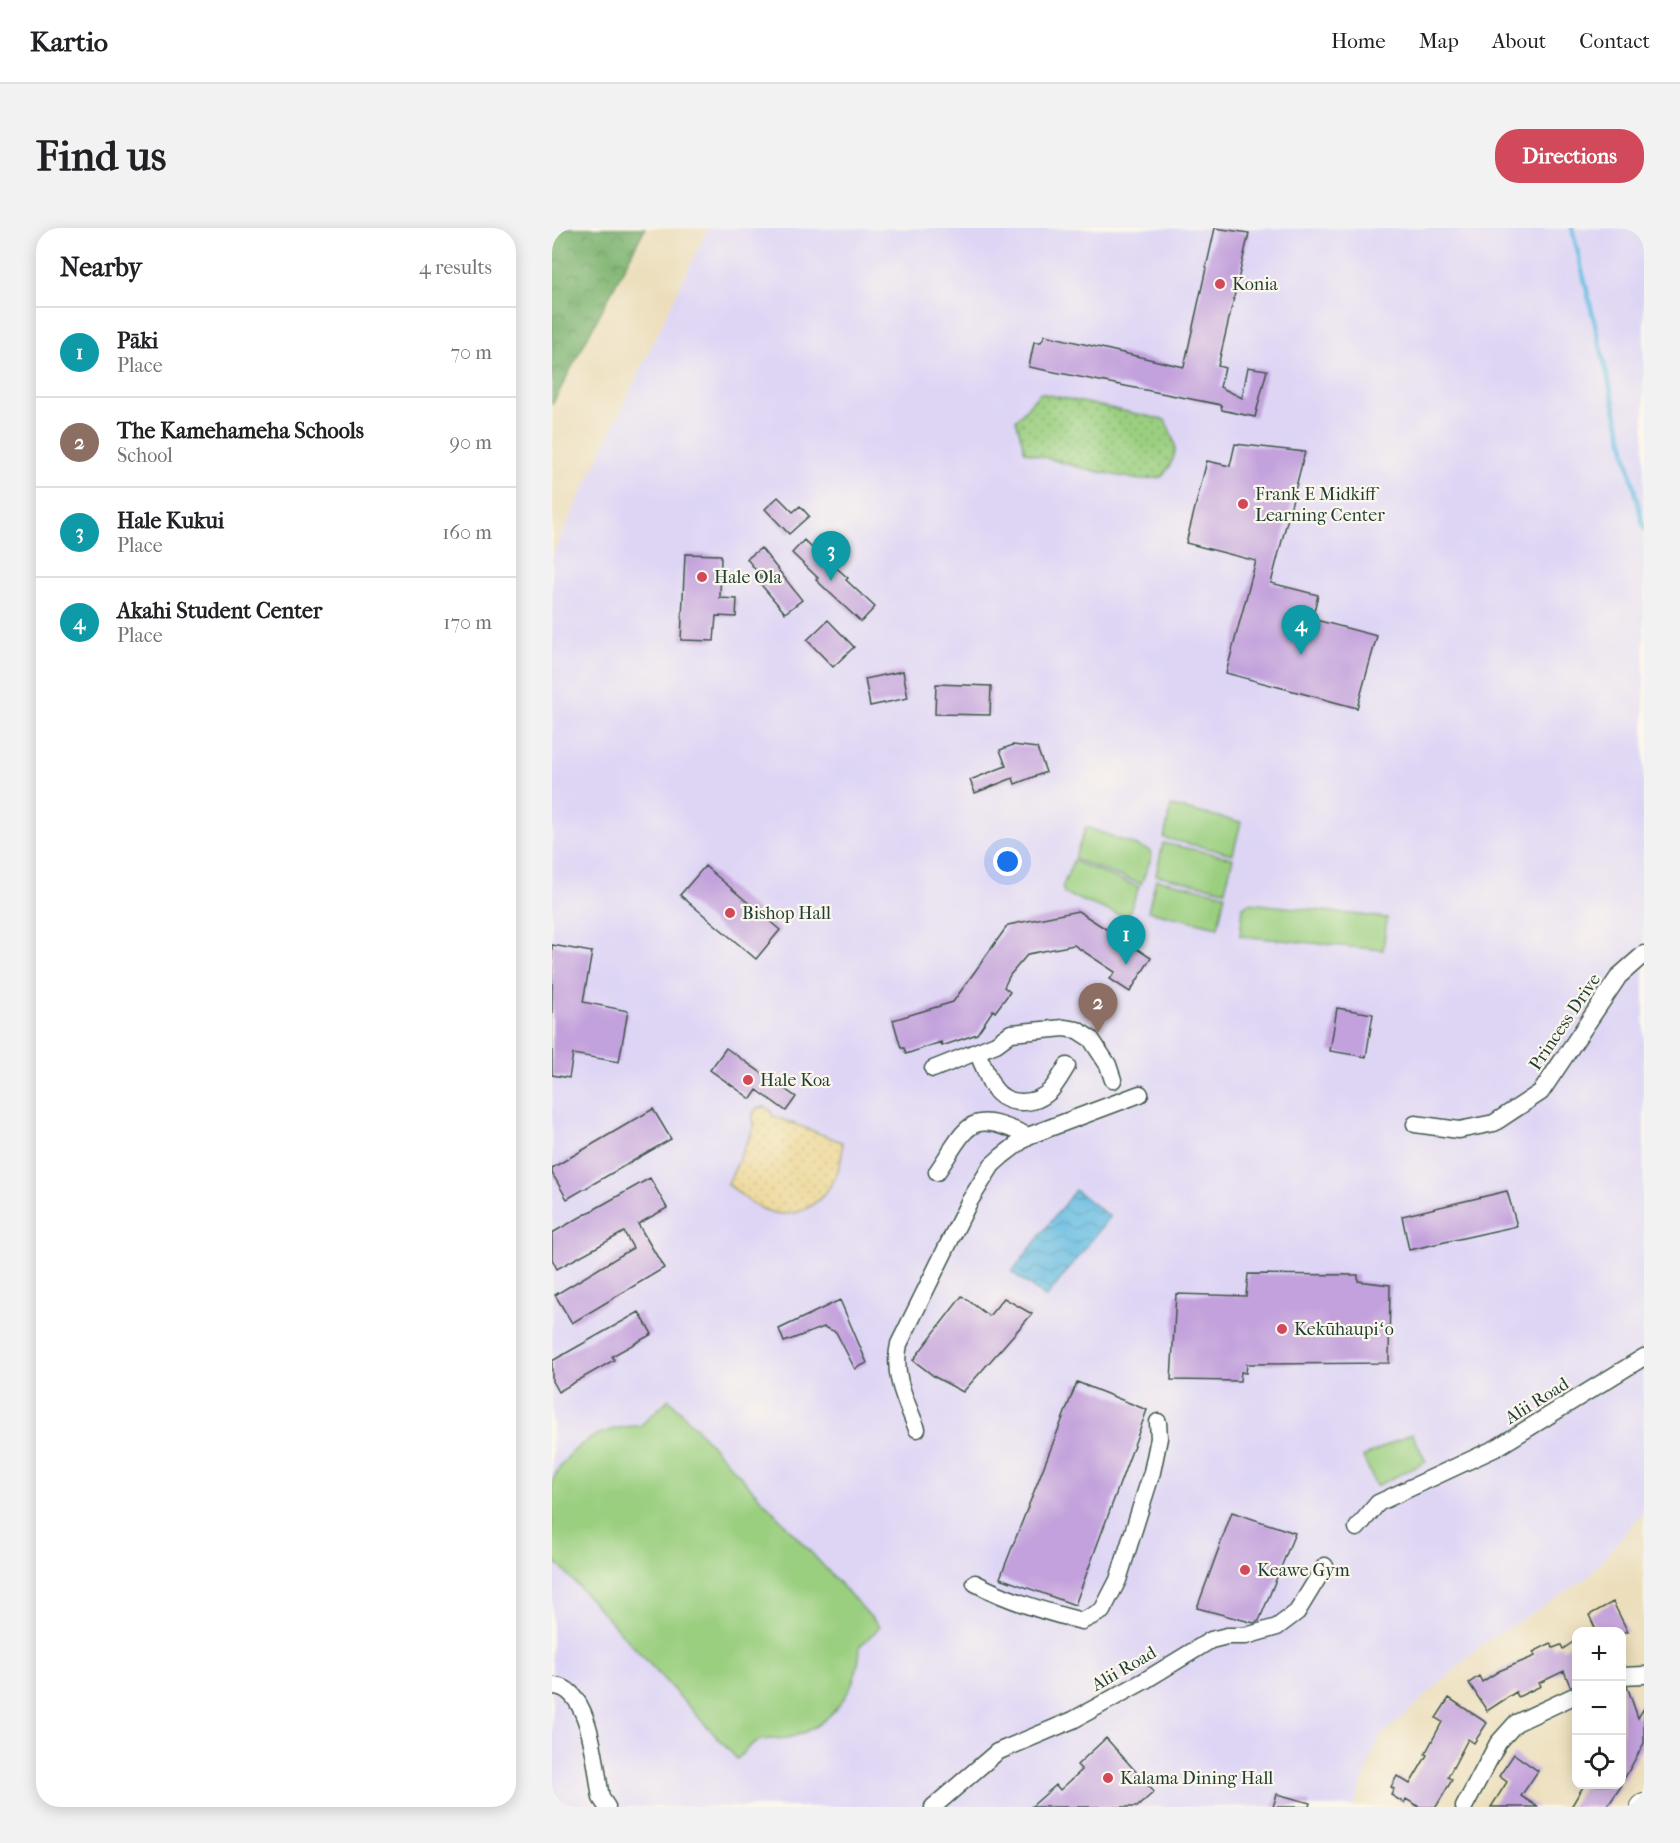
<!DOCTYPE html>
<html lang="en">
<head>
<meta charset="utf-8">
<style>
	body { margin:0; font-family:"IM FELL French Canon",serif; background:#f2f2f2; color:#202124 }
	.controls { position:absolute; right:18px; bottom:18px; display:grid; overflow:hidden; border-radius:12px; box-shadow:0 3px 15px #0003 }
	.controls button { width:54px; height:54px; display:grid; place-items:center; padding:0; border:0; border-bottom:2px solid #e0e0e0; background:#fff; color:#202124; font:30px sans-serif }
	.you { position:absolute; left:456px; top:634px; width:21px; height:21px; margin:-15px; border:4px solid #fff; border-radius:50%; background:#1a73e8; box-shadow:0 0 0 9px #1a73e833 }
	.badge { display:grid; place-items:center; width:39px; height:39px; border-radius:50%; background:#d1495b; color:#fff; font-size:20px; font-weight:700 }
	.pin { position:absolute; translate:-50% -50px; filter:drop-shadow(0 2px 3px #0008) }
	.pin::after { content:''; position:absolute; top:32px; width:21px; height:18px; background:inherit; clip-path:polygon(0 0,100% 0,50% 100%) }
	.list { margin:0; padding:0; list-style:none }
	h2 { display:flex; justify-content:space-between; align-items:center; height:78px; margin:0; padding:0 24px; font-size:26px }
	h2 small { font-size:20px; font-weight:400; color:#757577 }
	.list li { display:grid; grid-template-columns:39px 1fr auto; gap:18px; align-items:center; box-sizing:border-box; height:90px; padding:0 24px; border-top:2px solid #e0e0e0 }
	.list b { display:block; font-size:22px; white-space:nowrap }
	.list p { margin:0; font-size:20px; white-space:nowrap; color:#757577 }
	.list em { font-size:20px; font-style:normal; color:#757577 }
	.icon { flex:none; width:33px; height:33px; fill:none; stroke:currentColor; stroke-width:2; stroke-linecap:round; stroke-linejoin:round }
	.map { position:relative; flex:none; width:1092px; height:1579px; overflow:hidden; border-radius:24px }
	header { display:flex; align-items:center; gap:36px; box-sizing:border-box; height:84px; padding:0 30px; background:#fff; border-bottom:2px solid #e0e0e0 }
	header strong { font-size:28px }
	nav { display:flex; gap:33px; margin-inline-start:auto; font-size:21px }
	.intro { display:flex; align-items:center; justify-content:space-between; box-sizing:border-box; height:144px; padding:0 36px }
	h1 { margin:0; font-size:42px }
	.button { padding:15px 27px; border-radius:24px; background:#d1495b; color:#fff; font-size:21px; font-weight:700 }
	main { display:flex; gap:36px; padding:0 36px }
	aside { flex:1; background:#fff; border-radius:24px; box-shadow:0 3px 15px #0003 }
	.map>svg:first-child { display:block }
	.built { fill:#ded5f5 }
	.grass { fill:url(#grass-dots); stroke:#5d865a; stroke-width:1.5 }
	.forest { fill:url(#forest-crowns); stroke:#4e7851; stroke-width:1.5 }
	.sand { fill:url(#sand-dots); stroke:#868c69; stroke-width:1.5 }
	.pitch { fill:#9bcf80; stroke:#5d865a; stroke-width:1.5 }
	.water { fill:url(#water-waves); stroke:#427c8b; stroke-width:1.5 }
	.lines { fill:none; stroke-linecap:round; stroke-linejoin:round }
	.stream { stroke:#65bce2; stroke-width:4.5 }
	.building { fill:#c3a1dc }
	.street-casing { stroke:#3e5548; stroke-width:19 }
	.secondary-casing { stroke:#3e5548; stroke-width:26 }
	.street { stroke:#fff; stroke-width:16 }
	.secondary { stroke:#fff; stroke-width:24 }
	.poi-dot { fill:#d1495b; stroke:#fbf7ec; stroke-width:2 }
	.labels { text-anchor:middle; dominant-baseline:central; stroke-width:4.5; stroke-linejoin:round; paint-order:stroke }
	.poi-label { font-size:18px; fill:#1f3d34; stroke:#fbf7ec; text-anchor:start }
	.street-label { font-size:18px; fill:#1f3d34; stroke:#fbf7ec }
</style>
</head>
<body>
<header>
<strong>Kartio</strong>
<nav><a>Home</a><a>Map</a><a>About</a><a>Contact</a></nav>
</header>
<div class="intro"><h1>Find us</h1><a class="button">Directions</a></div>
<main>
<aside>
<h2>Nearby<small>4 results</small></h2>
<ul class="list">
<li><span class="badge" style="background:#0f9aa8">1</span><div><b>Pāki</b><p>Place</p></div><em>70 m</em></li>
<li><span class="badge" style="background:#8d6e63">2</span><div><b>The Kamehameha Schools</b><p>School</p></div><em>90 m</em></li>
<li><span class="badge" style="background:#0f9aa8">3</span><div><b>Hale Kukui</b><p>Place</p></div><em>160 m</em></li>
<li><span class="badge" style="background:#0f9aa8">4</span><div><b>Akahi Student Center</b><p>Place</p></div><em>170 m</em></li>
</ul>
</aside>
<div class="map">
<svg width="1092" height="1579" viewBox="0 0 1092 1579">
	<defs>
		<pattern id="grass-dots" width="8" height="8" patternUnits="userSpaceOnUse" patternTransform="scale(1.5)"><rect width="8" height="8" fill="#9bcf80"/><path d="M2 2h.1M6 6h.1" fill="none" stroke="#7ea96a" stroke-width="1.8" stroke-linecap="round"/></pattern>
		<pattern id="forest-crowns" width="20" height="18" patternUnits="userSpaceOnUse" patternTransform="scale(1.5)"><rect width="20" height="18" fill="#7cb26e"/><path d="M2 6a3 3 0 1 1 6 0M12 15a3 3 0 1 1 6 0" fill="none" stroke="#65925b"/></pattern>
		<pattern id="sand-dots" width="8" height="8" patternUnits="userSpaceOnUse" patternTransform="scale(1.5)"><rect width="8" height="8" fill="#eeda9e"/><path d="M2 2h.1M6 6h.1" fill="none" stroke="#ccbc89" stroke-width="1.8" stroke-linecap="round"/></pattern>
		<pattern id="water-waves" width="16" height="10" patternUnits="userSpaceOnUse" patternTransform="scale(1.5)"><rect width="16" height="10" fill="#65bce2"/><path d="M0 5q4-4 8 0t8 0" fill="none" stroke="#539ab8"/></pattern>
	</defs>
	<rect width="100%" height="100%" fill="#fbf7ec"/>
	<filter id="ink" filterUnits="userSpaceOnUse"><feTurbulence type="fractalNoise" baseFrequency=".0167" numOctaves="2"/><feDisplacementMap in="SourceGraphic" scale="12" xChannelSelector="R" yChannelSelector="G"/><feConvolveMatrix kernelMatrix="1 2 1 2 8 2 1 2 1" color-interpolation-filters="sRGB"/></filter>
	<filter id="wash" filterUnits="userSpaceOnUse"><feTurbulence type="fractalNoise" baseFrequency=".008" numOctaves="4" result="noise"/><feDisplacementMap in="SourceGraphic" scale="24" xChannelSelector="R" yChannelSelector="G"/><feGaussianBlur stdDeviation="1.35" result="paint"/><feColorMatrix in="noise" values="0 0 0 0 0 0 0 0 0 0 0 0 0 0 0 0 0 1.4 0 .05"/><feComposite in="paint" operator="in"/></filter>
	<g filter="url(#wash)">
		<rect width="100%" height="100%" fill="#ecdebb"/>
		<!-- built -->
		<path class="built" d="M156,0H1092V1283L1034,1351L932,1415L827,1510L802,1579H0V328Z"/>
		<!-- grass -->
		<path class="grass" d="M488,165L613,192C626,219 628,225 610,249L587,252L533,241L473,224L464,192Z"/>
		<!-- forest -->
		<path class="forest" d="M0,0H93L0,177Z"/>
		<!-- sand -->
		<path class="sand" d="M213,879L218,882L221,888L290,914C293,951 260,996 219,984C202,979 189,967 176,956L203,896C199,890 200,886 205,880Z"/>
		<!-- pitch -->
		<path class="pitch" d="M619,578L689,594L681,626L612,610Z
			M534,599L597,622L600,628L589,656L522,631Z
			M611,615L681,630L673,662L604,647Z
			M521,633L587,659L575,690L513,666L510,660Z
			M604,651L673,666L666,699L596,683Z
			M697,675L835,690L831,722L688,708L691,679Z
			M117,1171L328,1399L308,1418C307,1460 281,1497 239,1509C229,1512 216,1510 206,1513C199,1515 191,1526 185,1531L0,1330C0,1308 0,1277 0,1255C1,1248 7,1241 11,1235C29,1210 58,1198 88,1198Z
			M860,1205L874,1234L824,1258L811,1229Z"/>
		<!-- water -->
		<path class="water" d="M523,962L558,989L494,1070L460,1044Z"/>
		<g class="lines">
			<!-- stream -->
			<path class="stream" d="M1020,0L1092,301"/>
		</g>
		<g id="blocks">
			<!-- building -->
			<path class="building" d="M663,0L697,5L666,138L673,140L668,159L690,170L696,139L715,142L703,189L670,182L669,177L477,139L482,114H489L493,107L632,139Z
				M683,216L753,224L719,355L766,367L760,391L825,408L805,480L674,445L704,333L634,315L655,233L678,238Z
				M226,269L241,284L248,278L257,288L237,306L213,281Z
				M252,312L278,338L280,336L296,350L294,352L323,379L309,394L264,352L266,350L240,325Z
				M209,320L250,372L233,385L206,353L210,350L195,331Z
				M133,326L169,327L168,370L185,371L184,389L164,388L162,413L129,412Z
				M276,392L302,419L281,439L255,412Z
				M351,443L356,470L318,478L313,451Z
				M384,456L439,458L438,487L383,486Z
				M461,517L485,520L494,544L463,556L461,550L423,565L418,552L454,538L448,522Z
				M153,638L228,702L204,731L128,667Z
				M526,683L599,730L578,764L558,751L563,744L522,717L476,726L458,747L452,759L458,764L443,784L441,782L425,806L390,818L389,814L354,826L352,820H349L341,792L401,774L456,697Z
				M0,717L40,724L31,774L76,783L67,834L21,826L17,850L0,847Z
				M785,780L821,786L814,829L778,823Z
				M174,820L244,869L234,883L205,862L199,871L158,842Z
				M101,881L119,911L15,971L0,945V940Z
				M98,950L115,980L86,996L112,1040L20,1095L3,1067L81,1020L72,1004L5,1041L0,1031V1005Z
				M955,963L965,998L857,1022L850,988Z
				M696,1046L806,1047V1053L838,1057L837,1135L695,1136L694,1145L689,1144L688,1153L619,1152L624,1066L694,1068Z
				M410,1068L437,1088L452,1070L480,1086L411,1164L383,1149L361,1132Z
				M288,1072L315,1135L303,1141L284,1104L272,1099L232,1114L227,1101Z
				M87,1084L100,1106L60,1128L62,1132L6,1164L0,1153V1133Z
				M525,1154L595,1182L523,1377L448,1350Z
				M680,1284L743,1305L707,1393L702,1395L645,1380Z
				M1061,1374L1076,1404H1045L1037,1387Z
				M1024,1412V1457L1018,1458L1012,1443L987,1455L989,1458L966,1469L964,1464L935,1483L917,1455L927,1448L930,1454L947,1443L983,1428L981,1424L999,1415L1001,1420L1009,1417L1011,1421Z
				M1070,1458H1075L1086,1490L1092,1480V1515L1070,1555Z
				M897,1470L935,1495L922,1515L916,1511L896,1549L900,1552L884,1579H867L854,1571L852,1575L839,1567L842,1561L839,1559L845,1548L858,1556L875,1527L873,1526L890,1494L884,1490Z
				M554,1510L602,1564L585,1579H479L504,1557L508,1562L530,1542L525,1537Z
				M962,1526L986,1543L969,1568L986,1579H939L955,1554L947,1548Z
				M1032,1557H1070L1055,1579H1019Z
				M725,1566L758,1575L757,1579H721Z"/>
		</g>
	</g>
	<g filter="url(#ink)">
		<use href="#blocks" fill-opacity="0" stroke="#3e5548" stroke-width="1.5"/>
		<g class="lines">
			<defs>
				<path id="street" d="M429,833C433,841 436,851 441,859C454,879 483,878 499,862C505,855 510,846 515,838
					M381,841L444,816L459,805L512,800L525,802L539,811L556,837L561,852
					M863,896L907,902L942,895L989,864L1067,748L1092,726
					M385,944C418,895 416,881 476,908
					M365,1201C354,1173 340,1147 347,1116L417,974L440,937L450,928L476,908L588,866
					M805,1300L826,1275L944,1220L1092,1129
					M423,1355C457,1373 493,1384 530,1393L550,1383L566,1352L600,1244L607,1210L606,1194
					M1070,1448L1092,1447
					M0,1458C39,1456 44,1543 49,1570L55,1579
					M381,1579L445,1524L521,1492L592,1453L659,1412L675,1408H694L725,1399L745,1384L773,1338
					M912,1579L946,1515L964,1495L1024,1467"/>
				<path id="secondary" d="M1091,1579L1092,1578"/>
			</defs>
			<!-- street casing -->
			<use href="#street" class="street-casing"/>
			<!-- secondary casing -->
			<use href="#secondary" class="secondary-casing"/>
			<!-- street -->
			<use href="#street" class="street"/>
			<!-- secondary -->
			<use href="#secondary" class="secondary"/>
		</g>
	</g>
	<!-- markers -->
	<g class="poi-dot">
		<circle cx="668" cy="56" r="6"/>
		<circle cx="691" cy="276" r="6"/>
		<circle cx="150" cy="349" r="6"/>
		<circle cx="178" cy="685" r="6"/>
		<circle cx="196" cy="852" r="6"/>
		<circle cx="730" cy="1101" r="6"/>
		<circle cx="693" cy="1342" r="6"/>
		<circle cx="556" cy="1550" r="6"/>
	</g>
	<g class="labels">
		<!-- poi labels -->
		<g class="poi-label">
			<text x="680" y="56">Konia</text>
			<text x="703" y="266">Frank E Midkiff<tspan x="703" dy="21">Learning Center</tspan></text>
			<text x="162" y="349">Hale Ola</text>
			<text x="190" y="685">Bishop Hall</text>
			<text x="208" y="852">Hale Koa</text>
			<text x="742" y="1101">Kekūhaupiʻo</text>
			<text x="705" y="1342">Keawe Gym</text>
			<text x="568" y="1550">Kalama Dining Hall</text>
		</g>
		<!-- street labels -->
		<g class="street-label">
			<text transform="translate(1013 794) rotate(-56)">Princess Drive</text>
			<text transform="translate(985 1173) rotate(-32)">Alii Road</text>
			<text transform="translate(572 1441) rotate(-30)">Alii Road</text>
		</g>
	</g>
</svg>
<div class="controls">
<button>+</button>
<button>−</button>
<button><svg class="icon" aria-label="locate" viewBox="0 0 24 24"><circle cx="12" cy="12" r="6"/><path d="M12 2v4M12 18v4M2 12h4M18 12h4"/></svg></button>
</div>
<div class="you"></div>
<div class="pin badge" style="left:574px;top:737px;background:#0f9aa8">1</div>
<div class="pin badge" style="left:546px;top:805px;background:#8d6e63">2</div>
<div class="pin badge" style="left:279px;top:353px;background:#0f9aa8">3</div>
<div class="pin badge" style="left:749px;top:427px;background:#0f9aa8">4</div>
</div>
</main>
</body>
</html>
